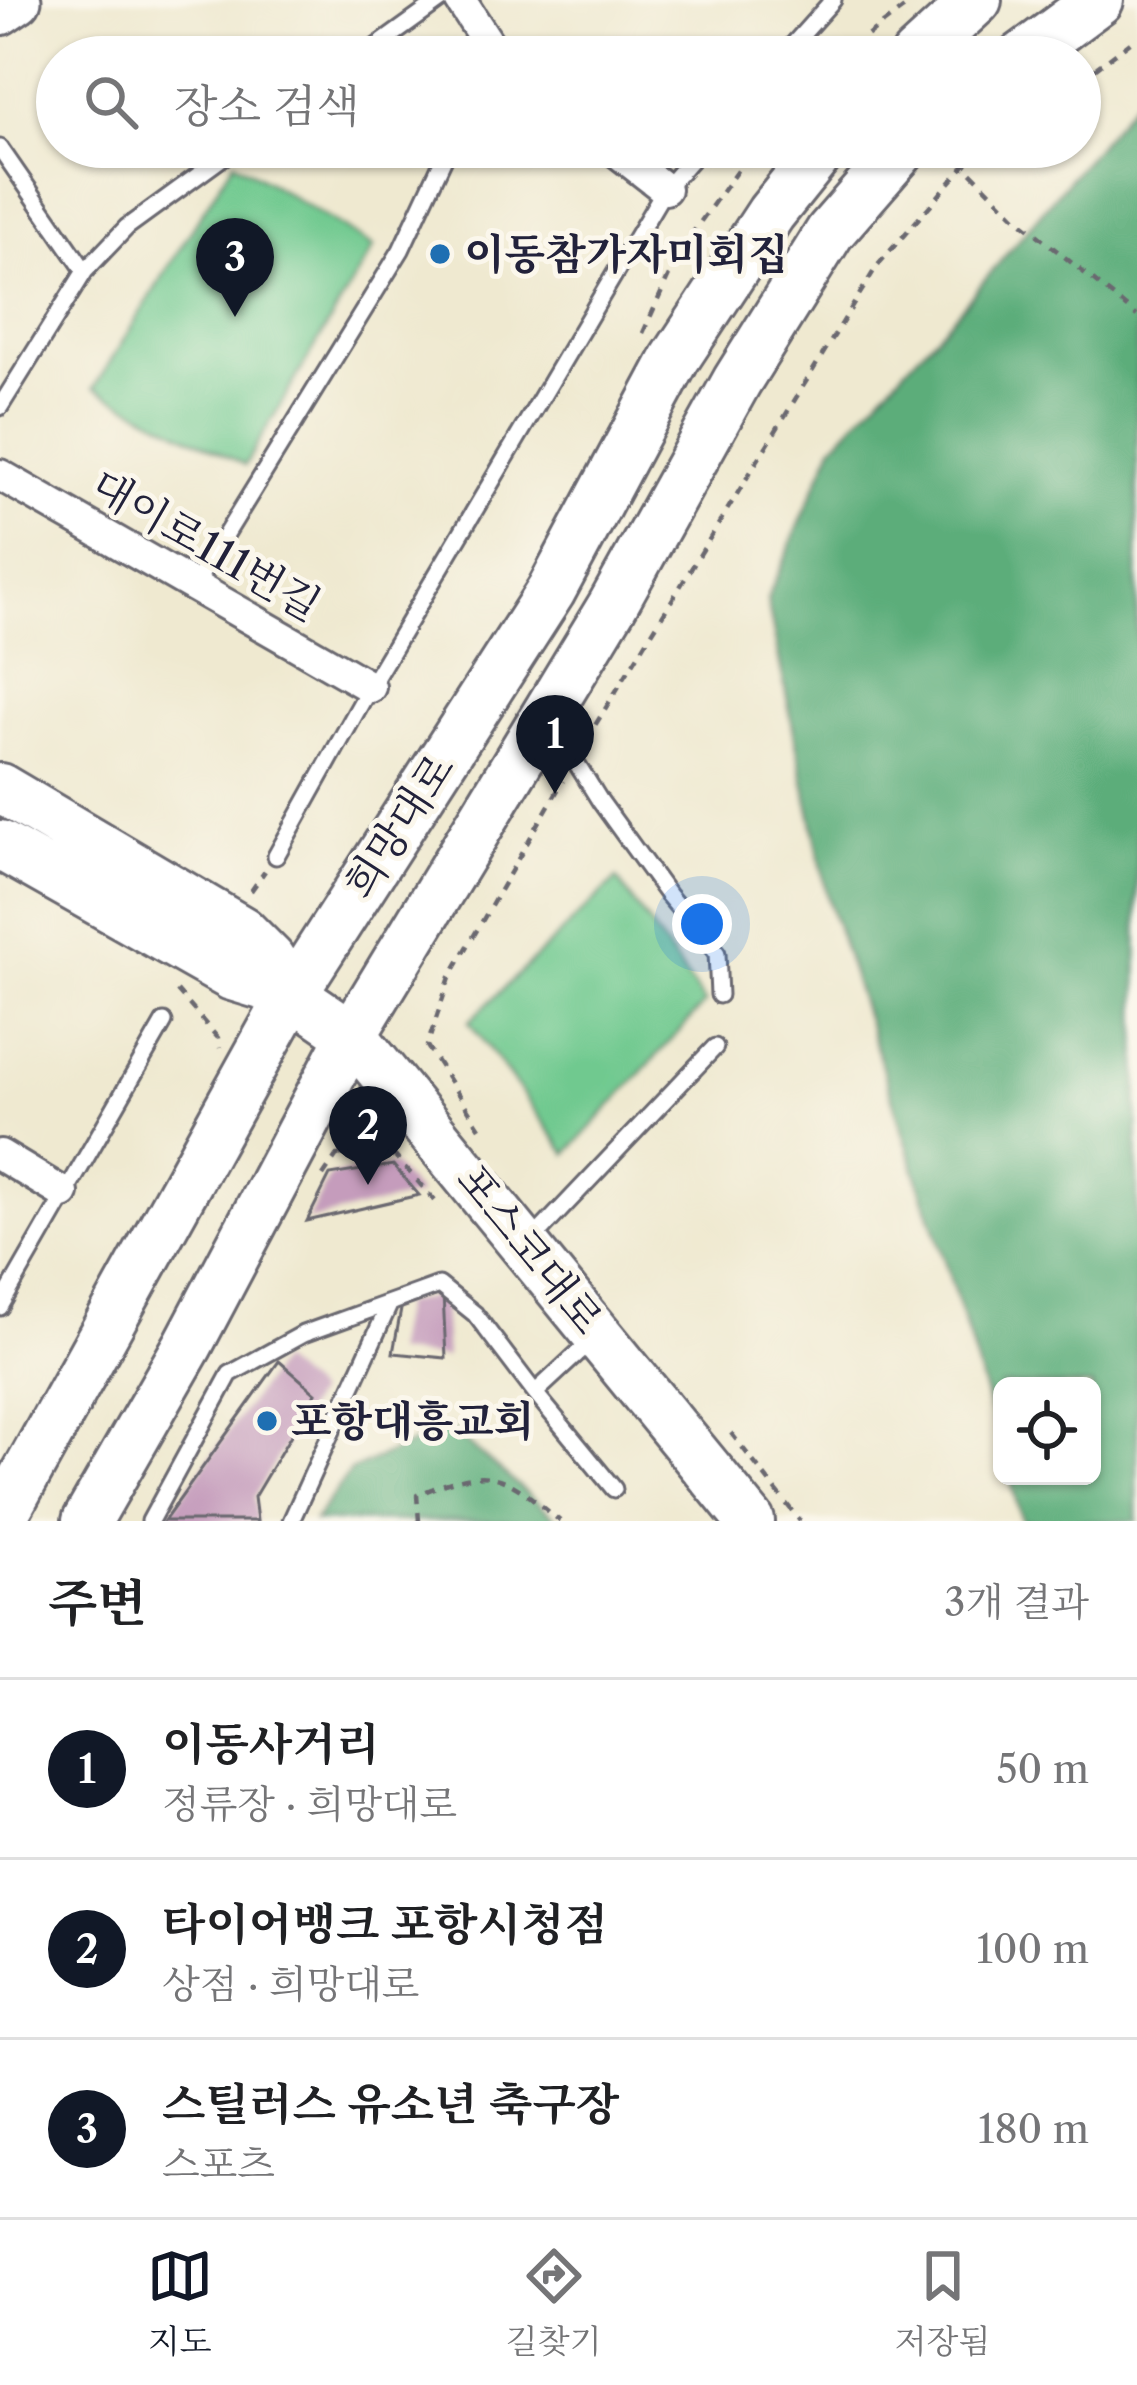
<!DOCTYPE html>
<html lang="ko">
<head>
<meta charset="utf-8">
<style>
	body { margin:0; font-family:"Libre Caslon Text","Noto Serif KR",serif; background:#f2f2f2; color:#202124 }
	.controls { position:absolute; right:36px; bottom:36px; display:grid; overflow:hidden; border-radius:18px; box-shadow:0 3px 9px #0004 }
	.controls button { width:108px; height:108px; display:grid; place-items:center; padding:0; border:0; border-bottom:3px solid #e0e0e0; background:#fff; color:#202124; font:60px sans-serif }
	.you { position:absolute; left:702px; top:924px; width:42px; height:42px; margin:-30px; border:9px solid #fff; border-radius:50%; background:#1a73e8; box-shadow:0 0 0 18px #1a73e833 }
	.badge { display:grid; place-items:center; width:78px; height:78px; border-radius:50%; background:#111827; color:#fff; font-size:39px; font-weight:700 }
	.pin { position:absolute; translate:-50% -99px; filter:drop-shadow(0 3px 6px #0008) }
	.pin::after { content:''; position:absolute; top:63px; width:42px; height:36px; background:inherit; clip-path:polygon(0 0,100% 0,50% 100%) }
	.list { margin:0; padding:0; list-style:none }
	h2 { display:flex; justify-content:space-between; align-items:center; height:156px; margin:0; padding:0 48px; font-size:51px }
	h2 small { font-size:39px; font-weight:400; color:#757577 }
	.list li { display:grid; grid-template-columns:78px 1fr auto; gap:36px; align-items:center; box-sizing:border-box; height:180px; padding:0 48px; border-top:3px solid #e0e0e0 }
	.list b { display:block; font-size:45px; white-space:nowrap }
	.list p { margin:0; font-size:39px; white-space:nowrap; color:#757577 }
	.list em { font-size:39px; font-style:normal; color:#757577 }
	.icon { flex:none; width:66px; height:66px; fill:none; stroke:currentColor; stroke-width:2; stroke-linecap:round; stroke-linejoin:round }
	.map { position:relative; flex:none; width:1137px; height:1521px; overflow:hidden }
	.search { position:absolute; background:#fff; box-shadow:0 3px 9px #0004; left:36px; right:36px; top:36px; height:132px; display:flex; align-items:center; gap:30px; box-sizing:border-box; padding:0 42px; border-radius:66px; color:#757577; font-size:45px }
	.sheet { height:696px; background:#fff }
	nav { display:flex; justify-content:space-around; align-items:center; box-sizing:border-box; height:168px; border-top:3px solid #e0e0e0; background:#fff; font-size:33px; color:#757577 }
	nav a { display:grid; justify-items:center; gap:6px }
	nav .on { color:#111827 }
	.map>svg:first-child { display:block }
	.green { fill:#70c98f; stroke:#497665; stroke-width:3 }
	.forest { fill:#5cad7a; stroke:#3f685a; stroke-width:3 }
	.building { fill:#c59cbc }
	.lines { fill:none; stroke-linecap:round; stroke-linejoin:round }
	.lane-casing { stroke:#6a686f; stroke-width:21 }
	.street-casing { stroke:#6a686f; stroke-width:36 }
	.secondary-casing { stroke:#6a686f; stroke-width:51 }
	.primary-casing { stroke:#6a686f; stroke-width:54 }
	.path { stroke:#6a686f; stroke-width:4.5; stroke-dasharray:9 9; stroke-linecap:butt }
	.lane { stroke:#fff; stroke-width:15 }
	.street { stroke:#fff; stroke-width:30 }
	.secondary { stroke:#fff; stroke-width:45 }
	.primary { stroke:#fff; stroke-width:48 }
	.poi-dot { fill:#1f6fb2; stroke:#fbf7ec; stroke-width:4.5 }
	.labels { text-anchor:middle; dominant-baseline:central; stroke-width:10; stroke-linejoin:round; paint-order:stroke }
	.poi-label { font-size:42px; font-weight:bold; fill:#22223b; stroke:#fbf7ec; text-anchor:start }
	.street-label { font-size:42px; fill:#22223b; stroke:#fbf7ec }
</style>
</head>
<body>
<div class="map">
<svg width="1137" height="1521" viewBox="0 0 1137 1521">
	<rect width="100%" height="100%" fill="#fbf7ec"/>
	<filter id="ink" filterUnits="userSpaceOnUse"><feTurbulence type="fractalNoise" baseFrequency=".00833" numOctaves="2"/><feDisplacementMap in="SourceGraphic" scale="24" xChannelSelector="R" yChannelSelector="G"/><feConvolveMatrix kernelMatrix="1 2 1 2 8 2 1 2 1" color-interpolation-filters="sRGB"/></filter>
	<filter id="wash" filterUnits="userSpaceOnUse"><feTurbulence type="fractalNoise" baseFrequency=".004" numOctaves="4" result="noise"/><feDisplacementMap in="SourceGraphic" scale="48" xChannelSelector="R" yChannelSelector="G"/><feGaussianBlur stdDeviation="2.7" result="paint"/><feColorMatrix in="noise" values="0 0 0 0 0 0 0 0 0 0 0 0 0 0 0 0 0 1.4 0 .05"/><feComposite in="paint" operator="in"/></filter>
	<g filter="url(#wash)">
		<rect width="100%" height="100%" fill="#efe9d0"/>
		<!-- green -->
		<path class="green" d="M234,161L374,247L245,465L94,388Z
			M617,879L705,1003L567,1154L469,1022Z"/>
		<!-- forest -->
		<path class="forest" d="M1137,98V1521H1022L1009,1476H1092V1386H1002V1451L966,1328L828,899L767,600L833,446L958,312Z
			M448,1427L560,1521H314L350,1471Z"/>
		<g id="blocks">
			<!-- building -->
			<path class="building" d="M393,1165L419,1195L307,1221L330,1175Z
				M443,1294L446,1358L393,1353L402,1304Z
				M279,1361L316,1393L254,1497L257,1521H164Z"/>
		</g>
	</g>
	<g filter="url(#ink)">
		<use href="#blocks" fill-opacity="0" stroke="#6a686f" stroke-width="3"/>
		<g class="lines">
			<defs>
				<path id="lane" d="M362,57L441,0
					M782,57L833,0
					M0,148L85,271
					M0,407L85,271L127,227L237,147
					M194,586L401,250L449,147
					M551,722L600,801L668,895L717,953L719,995
					M276,856L370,687L665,189L702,147
					M529,1243L715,1047
					M0,1307L164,1022
					M592,1340L535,1393L614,1489
					M150,1521L230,1374L303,1334L439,1285L475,1314L535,1393
					M291,1521L390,1303"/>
				<path id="street" d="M460,0L497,57
					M611,147L665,189
					M0,475L370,687
					M0,1155L63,1193"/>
				<path id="secondary" d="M0,12L18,0"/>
				<path id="primary" d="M915,57L977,0
					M1022,57L1099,0
					M0,788L242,931L270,959L292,994
					M0,845L232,976L292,994L352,1035L750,1521
					M0,1521L292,994L551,591L675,359L771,213L824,147
					M87,1521L188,1345L352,1035L612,606L737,381L830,232L904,147"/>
			</defs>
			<!-- lane casing -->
			<use href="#lane" class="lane-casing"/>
			<!-- street casing -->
			<use href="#street" class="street-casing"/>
			<!-- secondary casing -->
			<use href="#secondary" class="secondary-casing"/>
			<!-- primary casing -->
			<use href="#primary" class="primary-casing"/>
			<!-- path -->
			<path class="path" d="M839,57L915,0
				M1080,80L1137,37
				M946,147L1018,219L1137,316
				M643,333L681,249L754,147
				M586,740L877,266L981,147
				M251,891L265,871
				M177,991L218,1038L220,1048
				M480,1128L427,1046L450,977L563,781
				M338,1154L395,1156L437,1203
				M323,1176L340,1151
				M731,1433L800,1521
				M419,1521L417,1495C490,1464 500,1471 560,1521"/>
			<!-- lane -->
			<use href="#lane" class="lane"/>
			<!-- street -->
			<use href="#street" class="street"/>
			<!-- secondary -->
			<use href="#secondary" class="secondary"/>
			<!-- primary -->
			<use href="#primary" class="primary"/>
		</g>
	</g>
	<!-- markers -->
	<g class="poi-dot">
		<circle cx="440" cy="254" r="12"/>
		<circle cx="267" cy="1421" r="12"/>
	</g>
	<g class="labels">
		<!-- poi labels -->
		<g class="poi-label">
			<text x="464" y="254">이동참가자미회집</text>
			<text x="291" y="1421">포항대흥교회</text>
		</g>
		<!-- street labels -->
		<g class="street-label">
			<text transform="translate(206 545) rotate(30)">대이로111번길</text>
			<text transform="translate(399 826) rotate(-57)">희망대로</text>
			<text transform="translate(530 1249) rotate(51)">포스코대로</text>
		</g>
	</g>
</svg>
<div class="controls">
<button><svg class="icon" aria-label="locate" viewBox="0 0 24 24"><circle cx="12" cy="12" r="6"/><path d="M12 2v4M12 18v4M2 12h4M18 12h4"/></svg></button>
</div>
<div class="you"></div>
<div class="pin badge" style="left:555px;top:794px">1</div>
<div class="pin badge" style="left:368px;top:1185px">2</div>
<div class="pin badge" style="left:235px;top:317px">3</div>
<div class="search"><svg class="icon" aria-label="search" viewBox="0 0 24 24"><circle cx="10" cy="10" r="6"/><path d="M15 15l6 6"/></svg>장소 검색</div>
</div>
<section class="sheet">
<h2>주변<small>3개 결과</small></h2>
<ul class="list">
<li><span class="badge">1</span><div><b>이동사거리</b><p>정류장 · 희망대로</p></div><em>50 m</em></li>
<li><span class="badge">2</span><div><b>타이어뱅크 포항시청점</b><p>상점 · 희망대로</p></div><em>100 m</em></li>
<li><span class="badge">3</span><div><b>스틸러스 유소년 축구장</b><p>스포츠</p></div><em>180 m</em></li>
</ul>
</section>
<nav>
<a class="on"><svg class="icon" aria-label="map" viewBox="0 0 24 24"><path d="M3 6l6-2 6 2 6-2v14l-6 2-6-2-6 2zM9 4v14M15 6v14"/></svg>지도</a>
<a><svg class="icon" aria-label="directions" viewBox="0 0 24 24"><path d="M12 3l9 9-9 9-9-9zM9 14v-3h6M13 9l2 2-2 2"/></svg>길찾기</a>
<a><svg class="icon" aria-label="saved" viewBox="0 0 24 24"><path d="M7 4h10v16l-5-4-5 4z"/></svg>저장됨</a>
</nav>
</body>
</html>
